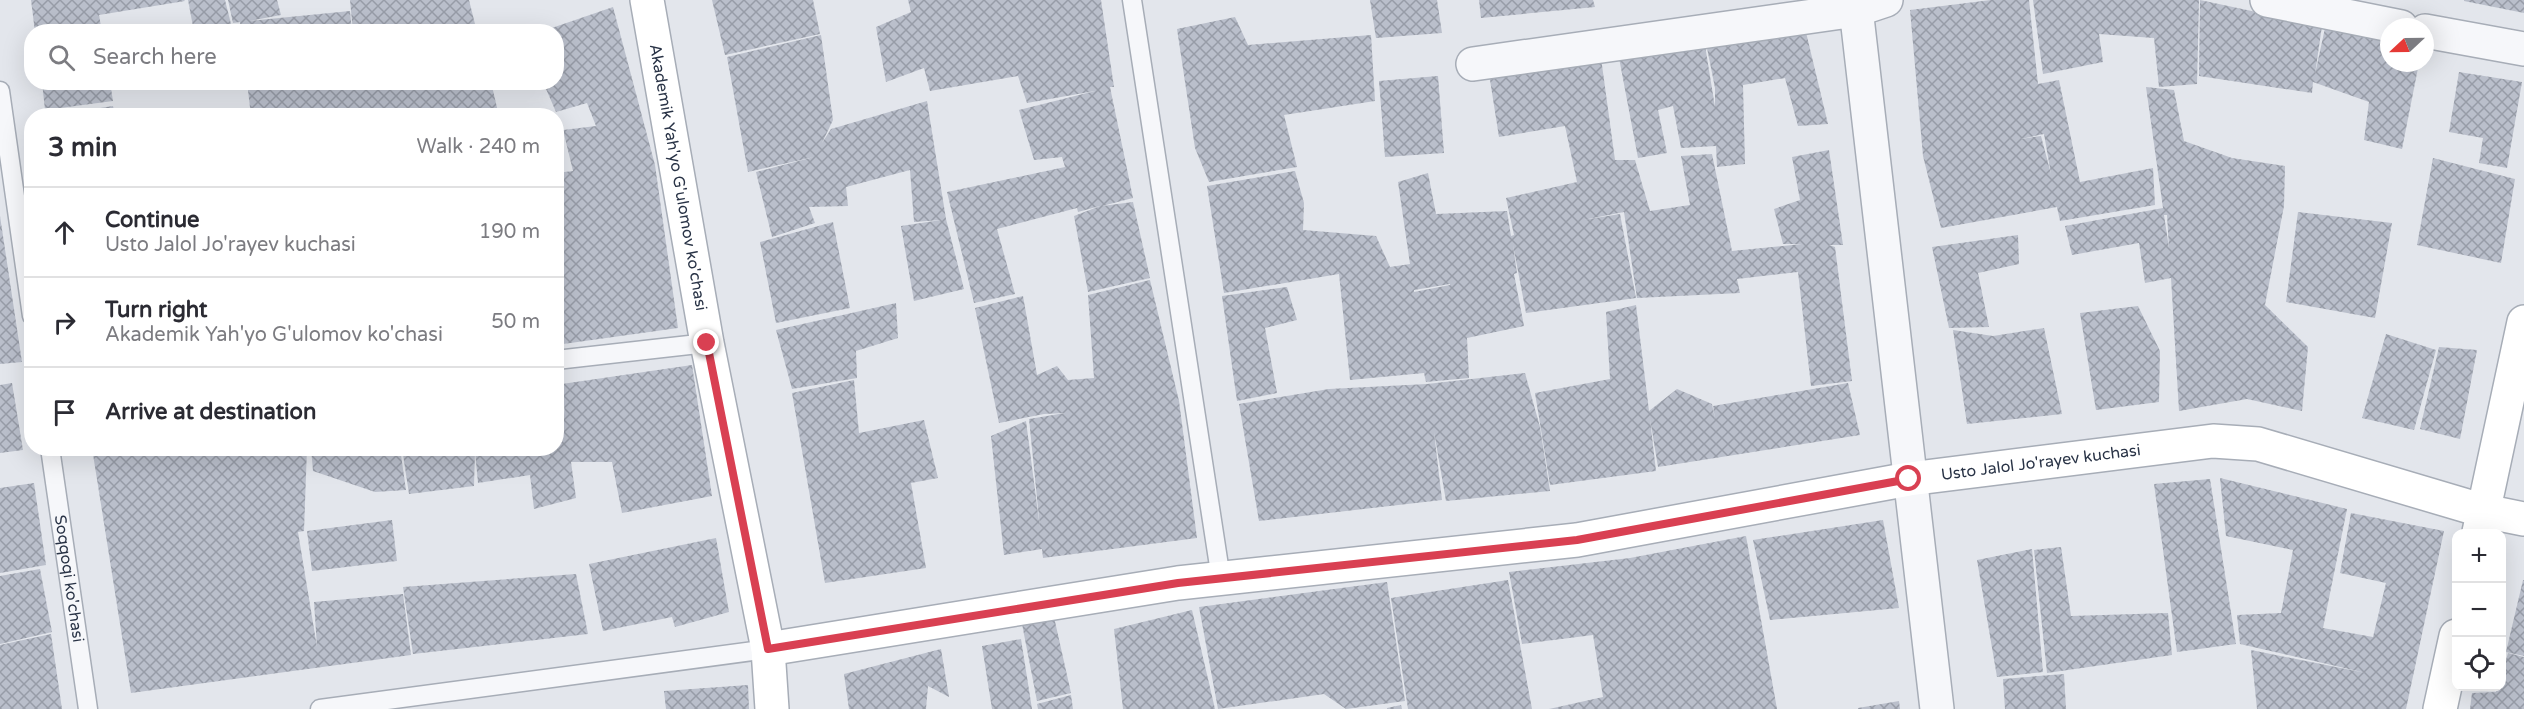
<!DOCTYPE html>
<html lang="en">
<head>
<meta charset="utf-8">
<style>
	body { margin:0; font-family:"Varela Round",sans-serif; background:#f2f2f3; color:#2b2b33 }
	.controls { position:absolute; right:18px; bottom:18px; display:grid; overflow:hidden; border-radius:12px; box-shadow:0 6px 24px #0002 }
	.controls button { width:54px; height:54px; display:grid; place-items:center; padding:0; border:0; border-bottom:2px solid #e1e1e2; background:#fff; color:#2b2b33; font:30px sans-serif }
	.compass { position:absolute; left:2380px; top:18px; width:54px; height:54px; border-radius:50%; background:#fff; box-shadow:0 6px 24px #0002; rotate:248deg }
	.stop { position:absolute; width:18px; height:18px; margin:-14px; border:4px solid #d94052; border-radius:50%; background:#fff }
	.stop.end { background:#d94052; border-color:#fff; box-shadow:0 2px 6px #0008 }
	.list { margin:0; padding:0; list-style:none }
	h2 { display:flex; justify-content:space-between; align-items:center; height:78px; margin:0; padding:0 24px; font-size:26px }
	h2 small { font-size:20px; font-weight:400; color:#7c7c81 }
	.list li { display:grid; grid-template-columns:39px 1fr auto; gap:18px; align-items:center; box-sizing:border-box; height:90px; padding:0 24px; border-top:2px solid #e1e1e2 }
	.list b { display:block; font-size:22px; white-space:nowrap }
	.list p { margin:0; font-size:20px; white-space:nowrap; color:#7c7c81 }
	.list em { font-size:20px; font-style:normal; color:#7c7c81 }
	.icon { flex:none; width:33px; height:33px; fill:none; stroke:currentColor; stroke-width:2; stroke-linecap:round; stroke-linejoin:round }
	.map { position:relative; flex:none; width:2524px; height:709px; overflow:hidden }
	.search { position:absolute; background:#fff; box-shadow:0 6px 24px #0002; left:24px; top:24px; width:540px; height:66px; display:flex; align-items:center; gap:15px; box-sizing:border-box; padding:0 21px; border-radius:24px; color:#7c7c81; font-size:22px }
	.panel { position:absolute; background:#fff; box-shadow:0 6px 24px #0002; left:24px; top:108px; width:540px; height:348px; border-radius:24px }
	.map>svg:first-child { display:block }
	.building { fill:url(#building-cross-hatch); fill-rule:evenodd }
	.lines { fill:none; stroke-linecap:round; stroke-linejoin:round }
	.lane-casing { stroke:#a7adb7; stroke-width:21 }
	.street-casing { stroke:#a7adb7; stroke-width:36 }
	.secondary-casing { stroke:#a7adb7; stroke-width:36 }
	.lane { stroke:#f6f7fa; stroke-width:18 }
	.street { stroke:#f6f7fa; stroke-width:33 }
	.secondary { stroke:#fff; stroke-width:33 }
	.route { stroke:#d94052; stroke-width:8 }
	.labels { text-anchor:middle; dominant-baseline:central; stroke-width:6; stroke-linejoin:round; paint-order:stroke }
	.street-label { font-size:16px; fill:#293346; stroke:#f3f5f9 }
</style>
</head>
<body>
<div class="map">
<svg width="2524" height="709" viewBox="0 0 2524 709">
	<defs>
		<pattern id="building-cross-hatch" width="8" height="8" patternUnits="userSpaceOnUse" patternTransform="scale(1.5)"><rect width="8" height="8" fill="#babfcb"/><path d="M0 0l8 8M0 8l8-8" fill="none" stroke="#979ca7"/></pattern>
	</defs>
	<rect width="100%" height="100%" fill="#e3e6ec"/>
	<!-- building -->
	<path class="building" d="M31,0H184L185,1L99,15L102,32H35Z
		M188,0H225L233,32H194Z
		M228,0H277L281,15L249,21L350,11L352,32H241L240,22L233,23Z
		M350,0H469L477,32H353Z
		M712,0H813L820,34L725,55Z
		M908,0H1101L1114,87H1110L1133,198L1102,206L1133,202L1150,278L1088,292L1074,216L1100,206L1078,212L1077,208L997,229L1015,294L974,303L947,192L1065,167L1062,157L1034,160L1019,110L1095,91L1027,103L1018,76L930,91L924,68L886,82L876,27L911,12Z
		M1370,0H1437L1442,33L1376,38Z
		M1479,0H1593L1595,7L1481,18Z
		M1991,0H2029L2038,84L2059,80L2080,182L2153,168L2155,205L2060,221L2057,207L1941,228L1923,156L1910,10ZM2044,134L2051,174L2041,136L2021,139Z
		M2033,0H2199L2197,84L2159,87L2154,38L2099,34L2103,62L2043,74Z
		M2200,0L2322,26L2315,74L2325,28L2389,40V63H2419L2402,149L2364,140L2369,102L2313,82L2312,93L2199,76Z
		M2464,0H2524V13L2464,1Z
		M613,7L655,165L678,328L556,345V173L573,171L563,130L596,126L587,103L556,112L543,82H556V32L543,31Z
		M1235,17L1248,45L1371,35L1375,101L1284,115L1297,167L1209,182L1195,148L1177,29Z
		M1804,24L1828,124L1798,126L1785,78L1743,85L1745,164L1717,167L1716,146L1681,148L1673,106L1658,110L1667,153L1638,158L1616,42L1702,27L1715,107V88L1705,38Z
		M821,35L833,120L822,143L831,129L927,101L946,219L964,289L914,301L901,226L941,220L914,222L910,170L846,187L848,206L809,207L815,223L772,237L756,172L814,157L748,172L727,57Z
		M1598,36L1615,160H1635L1650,211L1690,205L1681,156L1712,154L1732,251L1802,244H1783L1774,209L1800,200L1792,157L1829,150L1843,245H1829L1835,247L1852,381L1811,386L1798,272L1737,279L1740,293L1637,298L1624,212L1583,220L1620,214L1636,298L1526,313L1513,245L1517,273L1514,274L1524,326L1467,338L1469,378L1426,382L1424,373L1350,380L1339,274L1224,293L1207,186L1295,171L1304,203L1303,230L1376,236L1390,267L1410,264L1398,182L1428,173L1436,214L1507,211L1511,236L1514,235L1506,198L1577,182L1565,126L1499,137L1487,61ZM1450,284V285L1414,292V290Z
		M2459,72L2522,82L2507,168L2479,163L2483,138L2449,132Z
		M1438,76L1444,153L1385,157L1379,81Z
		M42,82H110L113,101L45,110Z
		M203,82H237V84L205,90Z
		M247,82H491L499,116H251Z
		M2146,87L2174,90L2184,141L2232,158L2285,166L2284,206L2265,305L2308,347L2302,411L2247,399L2179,411L2171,278L2145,283L2139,243L2072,255L2065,226L2163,208ZM2164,215H2167L2169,248Z
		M113,106L115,116H61V114Z
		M2433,158L2515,179L2501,263L2417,245Z
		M2298,212L2392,223L2375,318L2286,302Z
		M0,216L22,362L0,364Z
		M833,222L850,308L776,323L760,242Z
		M2018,235L2019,264L1978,273L1989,327L1949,328L1932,247Z
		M1150,280L1179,401L1197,538L1043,558L1042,549L1004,555L991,436L1026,421L1040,528L1029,419L1065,413L1044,414L999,423L975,308L1023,296L1037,375L1057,366L1068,380L1094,378L1088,295Z
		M1287,287L1297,320L1265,328L1277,393L1237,401L1222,296Z
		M896,303L898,338L856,351L857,378L792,389L776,330Z
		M1636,305L1649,411L1677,389L1712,404L1715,419L1713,406L1848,383L1860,435L1658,467L1650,419L1656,471L1550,485L1535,393L1610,379L1606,312Z
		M2138,306L2160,351L2159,402L2096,410L2080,313Z
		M2044,328L2062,414L1967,424L1953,330L1993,336Z
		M2386,334L2436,350L2414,430L2362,418Z
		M2439,347L2477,350L2460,439L2420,429Z
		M692,365L712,496L622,513L612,462H571L576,498L534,509L530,475L478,483L475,451L474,486L409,494L402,448H556V386H560L565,415L562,384Z
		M1525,373L1540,427L1550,491L1446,501L1434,432L1442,500L1259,521L1239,404L1329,389L1427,384Z
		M854,380L859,433L924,420L938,478L911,483L926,568L825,583L792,393Z
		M12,383L23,450L0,453V385Z
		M92,448H307L304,531L298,532L317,647L314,602L403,594L411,655L131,693Z
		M311,448H400L406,490L375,492L313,471Z
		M2220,478L2347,509L2323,628L2373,637L2386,583L2340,573L2351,513L2444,531L2406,709H2257L2251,650L2366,673L2240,644L2237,615L2281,613L2293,550L2226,536Z
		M2210,479L2236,644L2177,652L2154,484Z
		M34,483L46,565L0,573V488Z
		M392,520L397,561L312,571L307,531Z
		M1883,520L1899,608L1770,620L1753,540Z
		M1746,536L1777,709H1549L1603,697L1593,635L1522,644L1509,572L1630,558Z
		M716,538L729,612L675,627L672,617L603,631L589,564Z
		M2061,547L2071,616L2168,613L2172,655L2047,673L2034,550Z
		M2032,549L2043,672L1997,677L1977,560Z
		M40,569L52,632L0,644V576Z
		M576,574L588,634L413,654L403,587Z
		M1508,580L1532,709H1408L1391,598Z
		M2523,580H2524V656L2506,652Z
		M1387,582L1405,701L1346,709L1324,694L1218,709L1199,607Z
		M1192,610L1215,709H1123L1114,629Z
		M1054,617L1071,693L1037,701L1022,624Z
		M51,634L62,709H0V645Z
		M1021,639L1032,709H992L982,646Z
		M941,649L949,697L928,686L926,709H849L844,674Z
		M2508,653L2524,657V709H2470L2472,693L2496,692L2497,686H2502V674Z
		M2064,674L2066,709H2005L2003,679Z
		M748,685L749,709H666L664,691Z
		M1071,695L1073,709H1038L1037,704Z
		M1899,701L1900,709H1858V708Z
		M1401,705L1402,709H1387V708Z"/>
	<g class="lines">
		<defs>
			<g id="lane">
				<path d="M1132,0L1221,579"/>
				<path d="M0,91L32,316"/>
				<path d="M556,360L707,343"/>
				<path id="s1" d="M50,448L88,709"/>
				<path d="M320,709L768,649"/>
			</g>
			<path id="street" d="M1855,0L1937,709
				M2267,0L2401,27
				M2425,31L2524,49
				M1473,64L1856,10L1886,0"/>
			<g id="secondary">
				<path id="s2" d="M647,0L707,343L768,649L772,709"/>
				<path d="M2479,532L2524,322"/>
				<path id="s3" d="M768,649L1178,583L1577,540L1909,479L2213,441L2258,444L2484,511L2524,519"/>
				<path d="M2440,709L2456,636"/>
			</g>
		</defs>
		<!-- lane casing -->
		<use href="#lane" class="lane-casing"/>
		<!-- street casing -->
		<use href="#street" class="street-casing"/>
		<!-- secondary casing -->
		<use href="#secondary" class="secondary-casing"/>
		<!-- lane -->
		<use href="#lane" class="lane"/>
		<!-- street -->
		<use href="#street" class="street"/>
		<!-- secondary -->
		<use href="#secondary" class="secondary"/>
	</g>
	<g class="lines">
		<!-- route -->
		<path class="route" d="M707,343L768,649L1178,583L1577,540L1909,479"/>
	</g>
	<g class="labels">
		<!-- street labels -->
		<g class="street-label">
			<text stroke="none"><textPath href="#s2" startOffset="180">Akademik Yah'yo G'ulomov ko'chasi</textPath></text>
			<text stroke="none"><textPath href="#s3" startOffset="1287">Usto Jalol Jo'rayev kuchasi</textPath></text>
			<text stroke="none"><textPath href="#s1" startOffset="132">Soqqoqi ko'chasi</textPath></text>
		</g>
	</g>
</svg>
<div class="controls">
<button>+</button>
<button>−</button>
<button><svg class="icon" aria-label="locate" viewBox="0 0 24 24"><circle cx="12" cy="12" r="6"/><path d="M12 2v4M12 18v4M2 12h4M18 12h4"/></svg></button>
</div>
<svg class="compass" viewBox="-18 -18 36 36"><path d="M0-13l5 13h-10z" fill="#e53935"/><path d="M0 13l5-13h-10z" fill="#7c7c81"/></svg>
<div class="stop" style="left:1909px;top:479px"></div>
<div class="stop end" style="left:707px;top:343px"></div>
<div class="search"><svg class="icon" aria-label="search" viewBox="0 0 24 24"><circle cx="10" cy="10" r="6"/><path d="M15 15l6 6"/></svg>Search here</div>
<section class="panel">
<h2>3 min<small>Walk · 240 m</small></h2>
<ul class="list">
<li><svg class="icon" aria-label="ahead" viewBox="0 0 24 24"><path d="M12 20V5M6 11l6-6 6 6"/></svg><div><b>Continue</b><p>Usto Jalol Jo'rayev kuchasi</p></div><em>190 m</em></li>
<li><svg class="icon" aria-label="right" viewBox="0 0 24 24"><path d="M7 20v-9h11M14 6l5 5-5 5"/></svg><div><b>Turn right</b><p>Akademik Yah'yo G'ulomov ko'chasi</p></div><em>50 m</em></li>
<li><svg class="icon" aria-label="arrive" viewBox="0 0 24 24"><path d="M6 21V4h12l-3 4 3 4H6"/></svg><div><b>Arrive at destination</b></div></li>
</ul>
</section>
</div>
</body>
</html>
